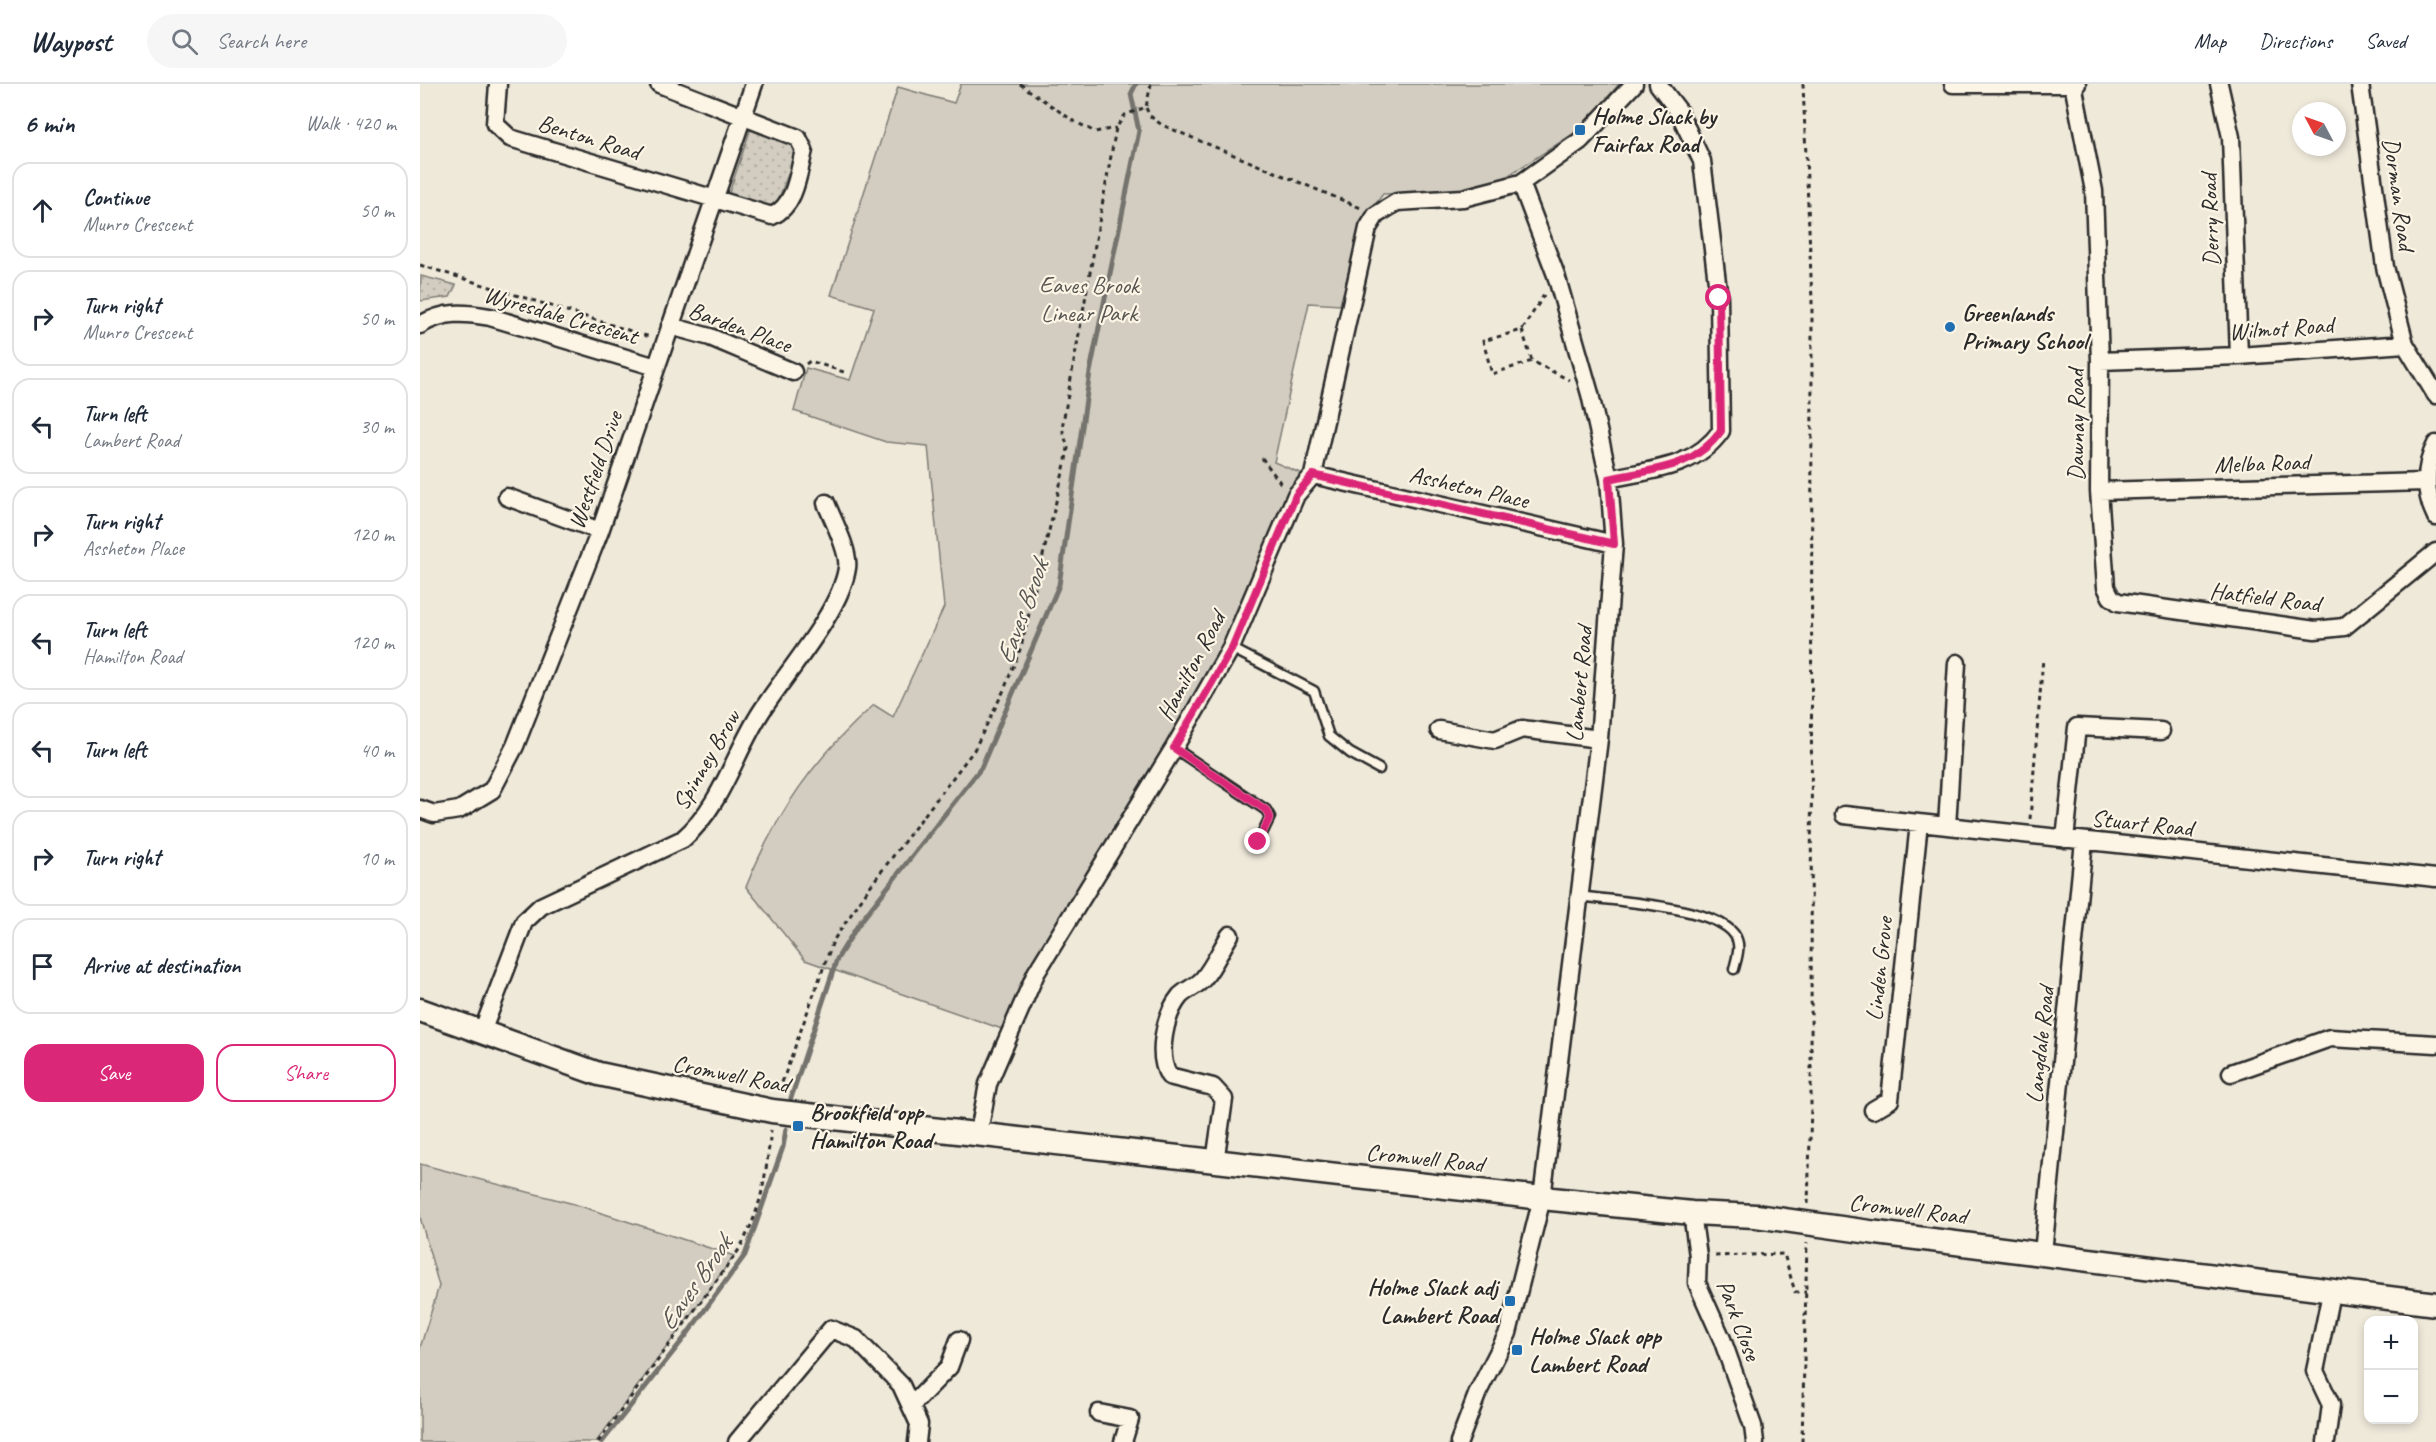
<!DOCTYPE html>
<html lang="en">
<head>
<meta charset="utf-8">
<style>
	body { margin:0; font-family:Caveat,sans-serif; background:#f6f6f7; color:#1f2937 }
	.controls { position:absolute; right:18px; bottom:18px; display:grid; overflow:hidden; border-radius:12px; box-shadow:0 3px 9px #0003 }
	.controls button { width:54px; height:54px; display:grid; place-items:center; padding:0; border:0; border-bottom:2px solid #e0e1e3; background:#fff; color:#1f2937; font:30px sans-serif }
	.compass { position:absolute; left:1872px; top:18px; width:54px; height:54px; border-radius:50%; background:#fff; box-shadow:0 3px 9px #0003; rotate:311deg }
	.stop { position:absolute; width:18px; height:18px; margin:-14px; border:4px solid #db2777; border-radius:50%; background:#fff }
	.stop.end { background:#db2777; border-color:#fff; box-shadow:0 2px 6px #0008 }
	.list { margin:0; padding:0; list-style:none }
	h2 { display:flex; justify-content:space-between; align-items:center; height:78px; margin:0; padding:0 24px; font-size:26px }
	h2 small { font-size:20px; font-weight:400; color:#747a83 }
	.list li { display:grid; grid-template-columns:39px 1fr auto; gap:18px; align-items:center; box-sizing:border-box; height:96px; margin:0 12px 12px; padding:0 12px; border:2px solid #e0e1e3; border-radius:18px }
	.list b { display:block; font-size:22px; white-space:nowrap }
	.list p { margin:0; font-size:20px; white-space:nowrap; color:#747a83 }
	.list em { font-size:20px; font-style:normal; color:#747a83 }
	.actions { display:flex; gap:12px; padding:18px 24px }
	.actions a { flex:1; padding:14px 0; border:2px solid #db2777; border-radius:18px; text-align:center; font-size:21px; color:#db2777 }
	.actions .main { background:#db2777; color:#fff }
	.icon { flex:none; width:33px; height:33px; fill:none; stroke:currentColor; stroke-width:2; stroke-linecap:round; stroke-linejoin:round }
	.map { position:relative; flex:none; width:2016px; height:1358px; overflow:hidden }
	header { display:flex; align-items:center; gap:36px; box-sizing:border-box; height:84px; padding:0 30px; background:#fff; border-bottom:2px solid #e0e1e3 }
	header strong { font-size:28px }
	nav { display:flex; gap:33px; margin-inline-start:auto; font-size:21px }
	.search { width:420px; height:54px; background:#f6f6f7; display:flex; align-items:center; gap:15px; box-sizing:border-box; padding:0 21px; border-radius:33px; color:#747a83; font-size:22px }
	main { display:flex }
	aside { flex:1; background:#fff }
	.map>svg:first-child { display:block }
	.grass { fill:url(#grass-dots); stroke:#7e7c76; stroke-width:1.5 }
	.green { fill:#d2cdc0; stroke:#7e7c76; stroke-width:1.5 }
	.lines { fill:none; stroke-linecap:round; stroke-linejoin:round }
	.stream { stroke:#75736d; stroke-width:5 }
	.lane-casing { stroke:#2b2b2b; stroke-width:13 }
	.street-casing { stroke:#2b2b2b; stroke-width:21 }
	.secondary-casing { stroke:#2b2b2b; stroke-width:27 }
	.path { stroke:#2b2b2b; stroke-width:3; stroke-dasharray:4.5 4.5; stroke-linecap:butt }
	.lane { stroke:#fcf5e5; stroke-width:8 }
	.street { stroke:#fcf5e5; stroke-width:16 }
	.secondary { stroke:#fcf5e5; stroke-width:22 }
	.secondary-bridge-casing { stroke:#2b2b2b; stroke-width:27; stroke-linecap:butt }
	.secondary-bridge { stroke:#fcf5e5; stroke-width:22 }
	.route { stroke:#db2777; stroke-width:8 }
	.poi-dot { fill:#1f6fb2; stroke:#fcf5e5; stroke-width:2 }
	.labels { text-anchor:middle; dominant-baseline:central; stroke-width:4.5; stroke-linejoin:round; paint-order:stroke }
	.poi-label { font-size:24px; font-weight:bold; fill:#2b2b2b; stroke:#fcf5e5; text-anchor:start }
	.street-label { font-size:24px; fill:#2b2b2b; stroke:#fcf5e5 }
	.park-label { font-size:24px; fill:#555450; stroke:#fcf5e5 }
	.water-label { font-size:26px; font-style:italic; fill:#565552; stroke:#fcf5e5 }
</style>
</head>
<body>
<header>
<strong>Waypost</strong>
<div class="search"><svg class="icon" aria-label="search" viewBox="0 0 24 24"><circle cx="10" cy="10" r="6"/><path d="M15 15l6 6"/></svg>Search here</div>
<nav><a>Map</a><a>Directions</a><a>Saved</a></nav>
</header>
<main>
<aside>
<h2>6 min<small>Walk · 420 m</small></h2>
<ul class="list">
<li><svg class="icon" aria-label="ahead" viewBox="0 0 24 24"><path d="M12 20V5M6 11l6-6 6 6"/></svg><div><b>Continue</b><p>Munro Crescent</p></div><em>50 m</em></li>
<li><svg class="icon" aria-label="right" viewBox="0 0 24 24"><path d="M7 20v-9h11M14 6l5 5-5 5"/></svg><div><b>Turn right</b><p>Munro Crescent</p></div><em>50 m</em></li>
<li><svg class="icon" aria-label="left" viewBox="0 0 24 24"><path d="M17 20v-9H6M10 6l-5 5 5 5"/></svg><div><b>Turn left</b><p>Lambert Road</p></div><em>30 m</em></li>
<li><svg class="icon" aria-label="right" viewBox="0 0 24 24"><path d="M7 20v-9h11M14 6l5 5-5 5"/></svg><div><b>Turn right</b><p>Assheton Place</p></div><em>120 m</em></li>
<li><svg class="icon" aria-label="left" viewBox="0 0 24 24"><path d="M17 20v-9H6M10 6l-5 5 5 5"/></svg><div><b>Turn left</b><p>Hamilton Road</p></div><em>120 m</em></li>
<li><svg class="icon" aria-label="left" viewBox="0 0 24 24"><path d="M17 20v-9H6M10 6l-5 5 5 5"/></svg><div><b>Turn left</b></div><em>40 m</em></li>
<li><svg class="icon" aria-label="right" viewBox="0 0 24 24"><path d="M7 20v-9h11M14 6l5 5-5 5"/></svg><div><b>Turn right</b></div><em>10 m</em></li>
<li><svg class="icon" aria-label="arrive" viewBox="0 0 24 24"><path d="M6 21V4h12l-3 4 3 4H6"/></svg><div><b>Arrive at destination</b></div></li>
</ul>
<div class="actions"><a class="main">Save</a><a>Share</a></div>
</aside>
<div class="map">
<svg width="2016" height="1358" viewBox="0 0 2016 1358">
	<defs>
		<pattern id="grass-dots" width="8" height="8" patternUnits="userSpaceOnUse" patternTransform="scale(1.5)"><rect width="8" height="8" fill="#d2cdc0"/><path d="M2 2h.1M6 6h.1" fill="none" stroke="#b4b0a5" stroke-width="1.8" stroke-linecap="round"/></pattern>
	</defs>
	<rect width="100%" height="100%" fill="#efe9da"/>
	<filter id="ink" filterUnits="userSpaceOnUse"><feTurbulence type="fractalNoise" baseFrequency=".0167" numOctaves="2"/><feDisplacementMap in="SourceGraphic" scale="12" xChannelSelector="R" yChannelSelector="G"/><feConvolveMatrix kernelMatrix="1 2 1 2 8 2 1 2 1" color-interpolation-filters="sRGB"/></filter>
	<g filter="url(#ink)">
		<!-- grass -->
		<path class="grass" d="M332,41L370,57L375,72L357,119L346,123L309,109Z
			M1,192L36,201L30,213L0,217Z"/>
		<!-- green -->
		<path class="green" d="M541,0H1199L1161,45L1064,107L963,110L942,138L920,221L889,219L854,378L880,389L754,664L582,945L385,876L326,803C356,729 394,674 454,621L473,633L524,523L508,362L466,358L374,327L386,284L430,296L454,224L411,211L478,3L534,19Z
			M0,1080L154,1120L314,1172L176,1358H0V1264L19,1202L0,1133Z"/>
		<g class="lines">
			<!-- stream -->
			<path class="stream" d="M371,1014L417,875L438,841L561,684L639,501L670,288L719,47L711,10L716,0
				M182,1358L265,1253L325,1171L363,1063L366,1045"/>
			<defs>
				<path id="lane" d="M811,564L894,607L909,652L930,669L959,685
					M754,664L846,726L850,733L838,758
					M1159,812C1193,817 1293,822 1314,850C1322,861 1317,873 1314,885"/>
				<path id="street" d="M78,0L75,40L90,54L352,132C376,121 378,90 384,66L378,54L239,0
					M1533,0H1657
					M1653,0L1674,107L1680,277L1679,407L1686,503L1691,513L1698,518L1895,546L1924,543L2016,468
					M1799,0L1811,53L1819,272
					M1940,0L1965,183L1985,260
					M0,241C24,227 43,228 70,233L236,283
					M250,242L290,253L373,288
					M1680,277L1819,272L1985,260L2016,311
					M2016,360C2004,383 2004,409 2016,433
					M893,391L1194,460
					M1189,395C1232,385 1274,385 1301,347L1299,214L1282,77L1258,26L1238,0
					M1679,407L2006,398
					M87,413L180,447
					M1019,646L1075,656L1102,645L1179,655
					M0,725L14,730L39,726L72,706L95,662L180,447L334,0
					M1424,731L2016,794
					M1527,742L1537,579
					M1645,755L1657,643L1741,647
					M62,948L104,838L121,822L263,755C302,721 314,670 341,628C365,590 421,527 427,484C430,468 412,434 406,419
					M1811,989L1910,954L2016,960
					M1453,1026L1470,1016L1499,739
					M558,1053L568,1000L616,889L754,664L811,564L876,411L893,391L948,144L956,131L977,118L1043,114L1101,99L1160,57L1214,0
					M795,1078L804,1015L793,1003L749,992C736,971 745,930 760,912C767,905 777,902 783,895C794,882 801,865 810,851
					M1272,1129L1278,1172L1277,1199L1302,1255L1333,1342L1335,1358
					M1623,1169L1664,757
					M492,1321L529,1283L539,1256
					M679,1329L710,1335L703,1358
					M317,1358L411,1245L436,1255L481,1301L499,1340L497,1358
					M1039,1358L1058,1308L1088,1249L1122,1114L1179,655L1194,460L1189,395L1170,310L1136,191L1101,99
					M1906,1358L1911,1321L1895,1287L1911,1209"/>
				<path id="secondary" d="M0,926L179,990L352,1027L1122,1114L1272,1129L1336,1132
					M1457,1149L2016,1220"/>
			</defs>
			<!-- lane casing -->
			<use href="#lane" class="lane-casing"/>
			<!-- street casing -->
			<use href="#street" class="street-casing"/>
			<!-- secondary casing -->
			<use href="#secondary" class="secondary-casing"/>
			<!-- path -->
			<path class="path" d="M600,0L652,36L675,48L696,44
				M1383,0L1392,217L1391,1022L1388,1120
				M726,24L730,32L742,41L941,124
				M0,181L230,253
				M1124,211L1102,246L1063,257L1072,290L1112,277L1149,296
				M1102,246L1112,277
				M386,280L390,277L427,289
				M842,374L862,401
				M1610,735L1623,574
				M359,1007L413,857L451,801L554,666L584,606L601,563L646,376L648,364L642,344L696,44L705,31L726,23L731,0
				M1295,1172L1364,1170L1375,1208H1386
				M178,1358L318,1167C343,1123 345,1095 351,1046
				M1382,1358L1387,1159"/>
			<!-- lane -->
			<use href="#lane" class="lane"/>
			<!-- street -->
			<use href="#street" class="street"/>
			<!-- secondary -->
			<use href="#secondary" class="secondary"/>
			<defs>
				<path id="secondary-bridge" d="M1336,1132L1457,1149"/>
			</defs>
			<!-- secondary-bridge casing -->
			<use href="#secondary-bridge" class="secondary-bridge-casing"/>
			<!-- secondary-bridge -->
			<use href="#secondary-bridge" class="secondary-bridge"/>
		</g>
	</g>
	<g class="lines" filter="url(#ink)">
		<!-- route -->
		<path class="route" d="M838,758L850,733L846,726L754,664L812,564L876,411L893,391L1194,460L1189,395C1232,385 1274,385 1301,347L1299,214"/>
	</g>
	<!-- markers -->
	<g class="poi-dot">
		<rect x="1154" y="40" width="12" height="12" rx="3"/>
		<circle cx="1530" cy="243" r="6"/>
		<rect x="372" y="1036" width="12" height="12" rx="3"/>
		<rect x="1084" y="1211" width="12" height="12" rx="3"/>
		<rect x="1091" y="1260" width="12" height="12" rx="3"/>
	</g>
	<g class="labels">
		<!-- poi labels -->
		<g class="poi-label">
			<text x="1172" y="32">Holme Slack by<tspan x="1172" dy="28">Fairfax Road</tspan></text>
			<text x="1542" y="229">Greenlands<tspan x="1542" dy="28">Primary School</tspan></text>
			<text x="390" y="1028">Brookfield opp<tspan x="390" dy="28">Hamilton Road</tspan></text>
			<text x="1078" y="1203" text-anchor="end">Holme Slack adj<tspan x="1078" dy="28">Lambert Road</tspan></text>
			<text x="1109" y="1252">Holme Slack opp<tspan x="1109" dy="28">Lambert Road</tspan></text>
		</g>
		<!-- street labels -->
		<g class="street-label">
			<text transform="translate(169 53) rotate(17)">Benton Road</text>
			<text transform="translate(1979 110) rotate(82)">Dorman Road</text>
			<text transform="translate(1790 136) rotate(-92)">Derry Road</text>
			<text transform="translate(141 231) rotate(16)">Wyresdale Crescent</text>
			<text transform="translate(320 243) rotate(20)">Barden Place</text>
			<text transform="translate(1861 244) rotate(-4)">Wilmot Road</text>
			<text transform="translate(1656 341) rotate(-90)">Dawnay Road</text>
			<text transform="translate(1842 379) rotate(-2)">Melba Road</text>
			<text transform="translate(175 386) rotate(-71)">Westfield Drive</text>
			<text transform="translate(1049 403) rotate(13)">Assheton Place</text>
			<text transform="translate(1845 513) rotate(7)">Hatfield Road</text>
			<text transform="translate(771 582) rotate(-62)">Hamilton Road</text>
			<text transform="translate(1159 600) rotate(-85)">Lambert Road</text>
			<text transform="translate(286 676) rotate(-60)">Spinney Brow</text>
			<text transform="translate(1722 739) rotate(6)">Stuart Road</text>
			<text transform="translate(1459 885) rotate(-84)">Linden Grove</text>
			<text transform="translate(1620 961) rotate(-84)">Langdale Road</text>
			<text transform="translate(311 990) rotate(11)">Cromwell Road</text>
			<text transform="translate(1005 1074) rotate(6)">Cromwell Road</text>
			<text transform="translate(1488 1125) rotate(7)">Cromwell Road</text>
			<text transform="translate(1319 1236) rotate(69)">Park Close</text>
		</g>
		<!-- park labels -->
		<g class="park-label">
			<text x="669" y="201">Eaves Brook<tspan x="669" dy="28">Linear Park</tspan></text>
		</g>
		<!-- water labels -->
		<g class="water-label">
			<text transform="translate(602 528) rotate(-70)">Eaves Brook</text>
			<text transform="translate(275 1199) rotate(-55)">Eaves Brook</text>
		</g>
	</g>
</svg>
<div class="controls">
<button>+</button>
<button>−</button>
</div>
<svg class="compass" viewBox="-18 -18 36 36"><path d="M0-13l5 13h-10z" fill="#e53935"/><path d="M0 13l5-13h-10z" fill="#747a83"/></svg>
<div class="stop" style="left:1299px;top:214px"></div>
<div class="stop end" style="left:838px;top:758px"></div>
</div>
</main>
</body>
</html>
